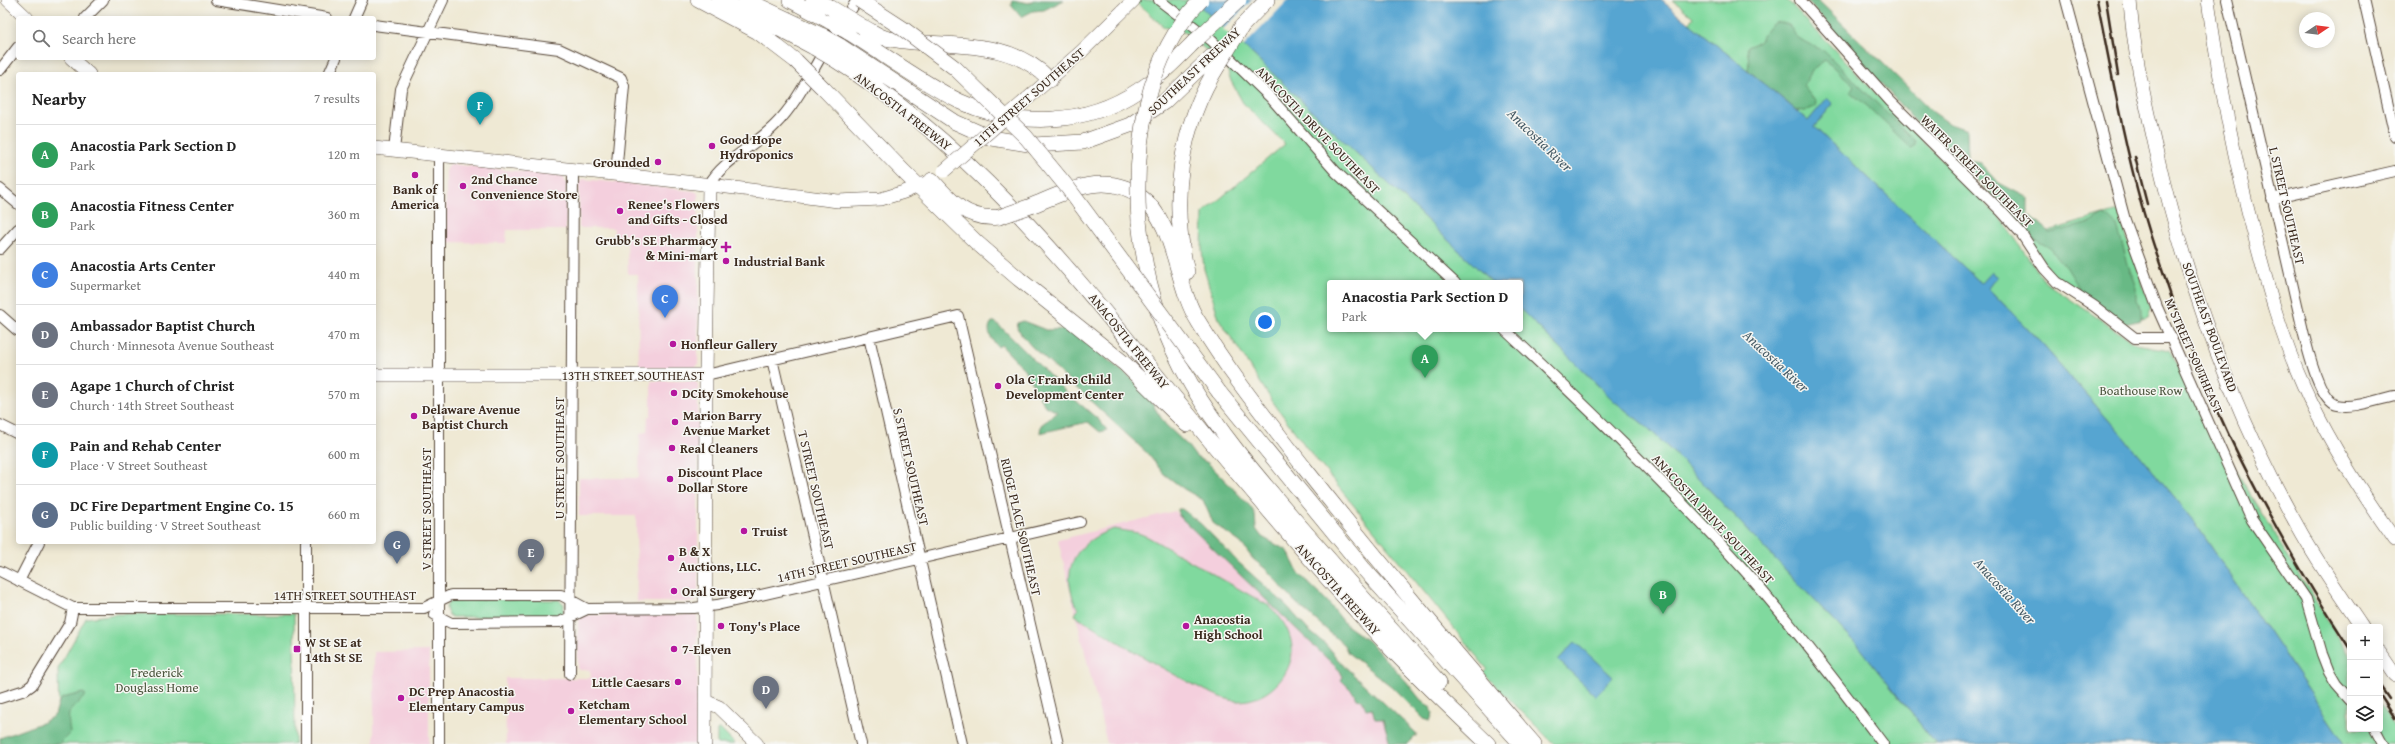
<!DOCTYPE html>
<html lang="en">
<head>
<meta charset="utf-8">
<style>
	body { margin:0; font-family:"Gentium Book Plus",serif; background:#f6f6f6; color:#222 }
	.controls { position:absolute; right:12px; bottom:12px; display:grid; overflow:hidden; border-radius:4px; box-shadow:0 2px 10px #0003 }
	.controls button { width:36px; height:36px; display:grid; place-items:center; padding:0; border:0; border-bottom:1px solid #e0e0e0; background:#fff; color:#222; font:20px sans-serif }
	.compass { position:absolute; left:2299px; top:12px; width:36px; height:36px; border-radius:50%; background:#fff; box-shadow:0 2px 10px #0003; rotate:77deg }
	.you { position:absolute; left:1265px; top:322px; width:14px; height:14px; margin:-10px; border:3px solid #fff; border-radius:50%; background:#1a73e8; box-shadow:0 0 0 6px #1a73e833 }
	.badge { display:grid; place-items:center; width:26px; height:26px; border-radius:50%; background:#2563eb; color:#fff; font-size:13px; font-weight:700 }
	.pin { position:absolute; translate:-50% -33px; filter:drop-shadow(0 1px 2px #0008) }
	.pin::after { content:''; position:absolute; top:21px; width:14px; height:12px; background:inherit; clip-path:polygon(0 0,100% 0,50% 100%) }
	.popup { position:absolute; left:1327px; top:280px; width:196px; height:52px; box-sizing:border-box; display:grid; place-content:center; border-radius:4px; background:#fff; filter:drop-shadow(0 1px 3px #0005); font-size:13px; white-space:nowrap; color:#767676 }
	.popup b { font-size:15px; color:#222 }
	.popup::after { content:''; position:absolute; left:50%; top:100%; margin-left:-8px; border:8px solid transparent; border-top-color:#fff }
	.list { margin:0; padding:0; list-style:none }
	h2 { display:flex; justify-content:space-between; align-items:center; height:52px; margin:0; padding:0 16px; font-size:17px }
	h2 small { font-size:13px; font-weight:400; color:#767676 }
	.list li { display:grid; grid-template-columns:26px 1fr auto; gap:12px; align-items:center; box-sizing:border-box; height:60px; padding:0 16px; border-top:1px solid #e0e0e0 }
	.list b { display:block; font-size:15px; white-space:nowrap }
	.list p { margin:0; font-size:13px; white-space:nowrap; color:#767676 }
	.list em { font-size:13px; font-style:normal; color:#767676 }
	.icon { flex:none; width:22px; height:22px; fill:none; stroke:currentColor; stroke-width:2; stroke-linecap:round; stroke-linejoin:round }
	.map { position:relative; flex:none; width:2395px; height:744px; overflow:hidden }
	.search { position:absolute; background:#fff; box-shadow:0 2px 10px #0003; left:16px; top:16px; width:360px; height:44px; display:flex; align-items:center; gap:10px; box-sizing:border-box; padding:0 14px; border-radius:4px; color:#767676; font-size:15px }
	.panel { position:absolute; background:#fff; box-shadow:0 2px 10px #0003; left:16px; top:72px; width:360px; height:472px; border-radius:4px }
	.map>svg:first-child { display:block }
	.built { fill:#f4cfdd }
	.green { fill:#80d99e; stroke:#5e825e }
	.forest { fill:#68b985; stroke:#527252 }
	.water { fill:#57a5d1; stroke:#496878 }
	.pier { fill:#efe9d4 }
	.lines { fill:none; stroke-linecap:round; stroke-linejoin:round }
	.minor-casing { stroke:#564739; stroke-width:12 }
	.major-casing { stroke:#564739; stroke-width:14 }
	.highway-casing { stroke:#564739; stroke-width:16 }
	.minor { stroke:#fff; stroke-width:10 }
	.major { stroke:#fff; stroke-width:13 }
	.highway { stroke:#fff; stroke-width:15 }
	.rail { stroke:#3b2a1e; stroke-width:2.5 }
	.major-bridge-casing { stroke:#564739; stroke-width:14; stroke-linecap:butt }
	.highway-bridge-casing { stroke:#564739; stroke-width:16; stroke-linecap:butt }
	.major-bridge { stroke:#fff; stroke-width:13 }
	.highway-bridge { stroke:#fff; stroke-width:15 }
	.poi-dot { fill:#b5179e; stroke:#f6f6f2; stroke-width:1.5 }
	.labels { text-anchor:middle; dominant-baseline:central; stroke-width:3; stroke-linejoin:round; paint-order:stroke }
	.street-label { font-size:13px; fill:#3b2a1e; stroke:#f6f6f2 }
	.poi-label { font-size:13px; font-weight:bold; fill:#3b2a1e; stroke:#f6f6f2; text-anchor:start }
	.park-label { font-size:13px; fill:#4c563e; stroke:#f6f6f2 }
	.water-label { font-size:14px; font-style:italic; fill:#465b66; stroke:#f6f6f2 }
</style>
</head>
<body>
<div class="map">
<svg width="2395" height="744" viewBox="0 0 2395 744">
	<rect width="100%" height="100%" fill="#f6f6f2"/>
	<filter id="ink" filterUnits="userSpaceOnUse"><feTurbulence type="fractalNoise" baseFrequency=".025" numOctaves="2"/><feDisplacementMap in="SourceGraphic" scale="8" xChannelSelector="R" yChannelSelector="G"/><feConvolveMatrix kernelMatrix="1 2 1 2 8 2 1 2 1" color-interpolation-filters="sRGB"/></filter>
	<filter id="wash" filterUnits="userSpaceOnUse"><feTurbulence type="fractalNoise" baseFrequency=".012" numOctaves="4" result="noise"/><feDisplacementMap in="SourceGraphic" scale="16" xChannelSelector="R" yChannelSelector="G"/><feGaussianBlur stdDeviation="0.9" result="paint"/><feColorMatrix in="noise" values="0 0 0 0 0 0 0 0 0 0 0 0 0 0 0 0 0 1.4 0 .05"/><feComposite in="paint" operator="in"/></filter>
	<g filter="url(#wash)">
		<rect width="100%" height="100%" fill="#efe9d4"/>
		<!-- built -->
		<path class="built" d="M450,164L563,176L566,183V230H507L506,243L446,242V170Z
			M584,179L694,191L698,193V364L695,368H639L638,274H628L627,240L613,239L614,228H579V182Z
			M651,381H694L698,384V597L695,602H637L636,516H579V478H639L640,433L647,432L648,416H651Z
			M1175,511L1339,669L1410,742L1408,744H1107L1058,540Z
			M585,615H693L697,616L698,744H506L505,678H591L590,670H580L578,668V620Z
			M429,651V744H374V652Z"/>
		<!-- green -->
		<path class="green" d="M1134,0H1193L1244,46L1493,283H1330V329H1520V309L1614,401L1647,427L1683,462L1857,645L1936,744H1554L1483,673L1487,669L1306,447L1273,402L1219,319L1204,269L1202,250L1203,213L1285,144L1243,103L1231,81L1227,69L1187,33L1164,27Z
			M1673,0H1787L1884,102L2003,221L2045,282L2136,344L2169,350L2249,493L2350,656V729H2380V704L2395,728V744H2345L2195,523L2132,447L2041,343L1988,288L1997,277L1991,273L1981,283L1814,127L1833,104L1827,99L1808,121C1770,87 1729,56 1689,23L1693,17Z
			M2118,211L2151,309L2148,317L2127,323L2062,283L2050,272L2028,237Z
			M1114,529L1138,533L1148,537L1269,606C1283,618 1296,639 1291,659C1285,683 1263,701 1238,701C1212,702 1102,632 1075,615L1078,609C1058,571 1075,541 1114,529Z
			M455,599L559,600L564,604L563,615L556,617H452L448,614L446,608L448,602Z
			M117,614H294L295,744H18L59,726L58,669L86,618Z
			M719,728L735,744H717V730Z"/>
		<!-- forest -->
		<path class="forest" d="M1012,0L1029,3L1034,0H1064L1044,10L1033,11L1021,17L1011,5Z
			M1806,0H1818L1933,112L1950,124L1967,130L1968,161L1981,163L1999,183L2028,198V214L2050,233L2091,223L2104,215C2109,217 2112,223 2117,226L2130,271L2136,284V300L2142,310V320L2125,324L2080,292L2078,286L2067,268L2050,248L2032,238L1980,183L1922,129Z
			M1779,22L1789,25L1796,36L1805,42L1824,51L1915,141V145L1911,148L1866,105L1850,92L1854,85L1825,60L1814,68L1803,86L1816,102L1815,107L1805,111L1796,110L1748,70L1749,62L1747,47L1759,42C1766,34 1766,24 1779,22Z
			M1023,321L1046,330L1069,329L1132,379L1149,399L1165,424L1187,445L1196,457L1208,463L1250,506L1255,514L1256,529L1262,537L1288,551L1298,573L1327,601L1347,626L1368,641L1406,681L1420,699L1431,708L1433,713L1430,721L1424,719L1391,686L1348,653L1344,645L1294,601L1267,570L1253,559L1241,543L1213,523L1203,500L1184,489L1164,474L1147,453L1030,345L1017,328L1018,323Z
			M992,322H995L1005,331L1066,392L1099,420L1107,430L1100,432L1088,422L1040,433L1041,425L1058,412L1045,406L1024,369L1001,345L998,347C992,340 985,330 992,322Z
			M1178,509H1182L1201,524L1238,562L1286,605L1308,630L1325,644L1341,663L1416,733V736L1408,744H1390L1383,719H1375L1372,708L1366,709L1362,700L1356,699L1353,692L1341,680L1343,677L1340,671L1179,516Z
			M83,693L86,695C70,713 66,706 70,733L59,744H0V738L44,722L55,715L58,704L62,698Z"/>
		<!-- water -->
		<path class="water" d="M1193,0H1661C1710,41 1761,79 1808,121L1827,98L1833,104L1814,127L1981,283L1991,272L1997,277L1988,288L2041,343L2132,447L2195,523L2345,744H1936L1857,645L1683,462L1647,427L1614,401L1520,309V283H1493L1244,46Z
			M1575,642L1613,677L1596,696L1558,660Z"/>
		<!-- pier -->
		<path class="pier" d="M1252,0H1288L1243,47L1223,29Z"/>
	</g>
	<g filter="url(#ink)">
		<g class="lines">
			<defs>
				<path id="minor" d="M216,0L327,18
					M1159,0L1211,40L1271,98L1336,172L1455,283
					M1800,0L1890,101L2001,211L2021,233L2044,268L2057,282L2094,306L2135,338H2172
					M2066,0L2125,220L2157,307L2252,520L2306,599L2322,654L2329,672L2336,684L2350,700
					M2227,0L2304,335C2308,351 2320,401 2337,405C2354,409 2378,399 2395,396
					M2364,0L2395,136
					M85,18L103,0
					M354,18L362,0
					M844,21L857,0
					M374,25L559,49L621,78L624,86L616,174
					M0,70L18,47
					M329,74L336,58
					M394,150L401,89L443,0
					M439,155V744
					M709,185C722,161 756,145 775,125C797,103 810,74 826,48
					M0,189L18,204
					M2272,199L2395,171
					M0,249L18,229
					M0,315L17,330
					M1504,329C1587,407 1669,486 1745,571C1794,627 1839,685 1883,744
					M869,337L962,744
					M772,359L861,744
					M706,375L958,316L1058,744
					M0,425L18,434
					M0,571L73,608H424L451,595H561L587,609L694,608L717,605L1080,522
					M19,581L39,542
					M434,614L451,623L560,622L587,609
					M570,674L573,170
					M0,698L25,690L32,685L70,623L73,608
					M2375,729L2383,744
					M306,744V542"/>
				<path id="major" d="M8,0L27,18
					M2130,0C2133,50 2145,101 2156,150C2186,281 2232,410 2298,527C2317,562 2340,594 2362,627
					M2208,0C2219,80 2234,159 2255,238C2268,288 2282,339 2304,387C2328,441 2361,492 2395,540
					M71,58L89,74
					M1027,99L1082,51L1134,0
					M374,148L695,183L838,201L881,199L904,192L926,183
					M374,375H706
					M2380,653L2395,675
					M705,701L719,707L757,744
					M705,744L706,375L709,185"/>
				<path id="highway" d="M698,0L758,32L796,61
					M719,0L755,16L815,48
					M746,0L823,36
					M790,0L831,22
					M813,0L828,6
					M1242,26L1267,0
					M863,27C870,30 878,36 885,38C940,50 1007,34 1050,80
					M848,32C885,55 921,82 959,101C1017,128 1086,126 1139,90C1160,77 1177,59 1194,42
					M840,46L955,122L991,138L1034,145L1083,142L1130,125L1164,102L1211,57
					M832,58C988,155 1092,298 1207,437C1267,509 1328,581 1392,650C1423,682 1456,713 1488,744
					M824,89L904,172L976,242L1019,279L1125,364L1187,425
					M932,180C950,201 968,221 999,217
					M1031,206C1066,192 1105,170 1140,196C1176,222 1175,285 1198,321C1230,374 1269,422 1306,470C1380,564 1457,654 1534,744
					M1139,221C1153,357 1215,427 1300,526C1346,579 1392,631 1439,682
					M1187,272C1170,200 1179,127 1219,64
					M1219,392L1363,568L1521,744"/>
			</defs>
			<!-- minor casing -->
			<use href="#minor" class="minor-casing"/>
			<!-- major casing -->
			<use href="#major" class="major-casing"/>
			<!-- highway casing -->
			<use href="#highway" class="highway-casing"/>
			<!-- minor -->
			<use href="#minor" class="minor"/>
			<!-- major -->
			<use href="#major" class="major"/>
			<!-- highway -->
			<use href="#highway" class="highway"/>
			<!-- rail -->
			<path class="rail" d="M2097,0C2111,69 2123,139 2142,207C2190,371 2257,506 2350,649
				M2106,0L2118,75
				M2135,157L2147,204
				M2380,686L2389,699
				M2380,695L2395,718"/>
			<defs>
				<path id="major-bridge" d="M944,171L1027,99"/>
				<path id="highway-bridge" d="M859,0L902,28L955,68L1026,137L1068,188L1219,392
					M828,6L863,27
					M831,22L848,32
					M823,36L840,46
					M1194,42L1239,0
					M815,48L832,58
					M796,61L824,89
					M1219,64L1242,26
					M999,217L1031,206
					M1139,221C1134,145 1145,57 1201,0"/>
			</defs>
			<!-- major-bridge casing -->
			<use href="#major-bridge" class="major-bridge-casing"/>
			<!-- highway-bridge casing -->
			<use href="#highway-bridge" class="highway-bridge-casing"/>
			<!-- major-bridge -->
			<use href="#major-bridge" class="major-bridge"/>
			<!-- highway-bridge -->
			<use href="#highway-bridge" class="highway-bridge"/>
		</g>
	</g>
	<!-- markers -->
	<g class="poi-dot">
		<circle cx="712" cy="146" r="4"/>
		<circle cx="658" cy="162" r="4"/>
		<circle cx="415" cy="175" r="4"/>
		<circle cx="463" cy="186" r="4"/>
		<circle cx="620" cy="211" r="4"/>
		<path d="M724 241h4v4h4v4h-4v4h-4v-4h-4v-4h4z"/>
		<circle cx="726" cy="261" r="4"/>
		<circle cx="673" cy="344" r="4"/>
		<circle cx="998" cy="386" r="4"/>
		<circle cx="674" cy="393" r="4"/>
		<circle cx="414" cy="416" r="4"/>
		<circle cx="675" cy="422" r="4"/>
		<circle cx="672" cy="448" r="4"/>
		<circle cx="670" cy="479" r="4"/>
		<circle cx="744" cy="531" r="4"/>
		<circle cx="671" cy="558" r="4"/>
		<circle cx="674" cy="591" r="4"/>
		<circle cx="721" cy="626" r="4"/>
		<circle cx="1186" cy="626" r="4"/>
		<rect x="293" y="645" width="8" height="8" rx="2"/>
		<circle cx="674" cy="649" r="4"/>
		<circle cx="678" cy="682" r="4"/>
		<circle cx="401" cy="698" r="4"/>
		<circle cx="571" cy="711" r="4"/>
	</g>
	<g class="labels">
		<!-- street labels -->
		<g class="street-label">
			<text transform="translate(1194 71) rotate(-43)">SOUTHEAST FREEWAY</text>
			<text transform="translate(1029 97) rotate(-41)">11TH STREET SOUTHEAST</text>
			<text transform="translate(903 111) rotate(38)">ANACOSTIA FREEWAY</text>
			<text transform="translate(1318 130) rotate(46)">ANACOSTIA DRIVE SOUTHEAST</text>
			<text transform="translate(1977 171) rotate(45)">WATER STREET SOUTHEAST</text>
			<text transform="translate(2287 206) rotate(77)">L STREET SOUTHEAST</text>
			<text transform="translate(2210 327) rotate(70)">SOUTHEAST BOULEVARD</text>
			<text transform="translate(1129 341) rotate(51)">ANACOSTIA FREEWAY</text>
			<text transform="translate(2194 356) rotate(66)">M STREET SOUTHEAST</text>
			<text x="633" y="375">13TH STREET SOUTHEAST</text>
			<text transform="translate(559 458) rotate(-90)">U STREET SOUTHEAST</text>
			<text transform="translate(911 467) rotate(77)">S STREET SOUTHEAST</text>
			<text transform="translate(816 490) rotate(77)">T STREET SOUTHEAST</text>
			<text transform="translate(426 509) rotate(-90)">V STREET SOUTHEAST</text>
			<text transform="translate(1713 519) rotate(47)">ANACOSTIA DRIVE SOUTHEAST</text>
			<text transform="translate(1021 527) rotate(77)">RIDGE PLACE SOUTHEAST</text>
			<text transform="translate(847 562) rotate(-13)">14TH STREET SOUTHEAST</text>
			<text transform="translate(1338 589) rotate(48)">ANACOSTIA FREEWAY</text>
			<text x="345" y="595">14TH STREET SOUTHEAST</text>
		</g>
		<!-- poi labels -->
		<g class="poi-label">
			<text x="720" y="139">Good Hope<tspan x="720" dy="15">Hydroponics</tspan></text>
			<text x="650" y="162" text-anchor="end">Grounded</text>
			<text x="471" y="179">2nd Chance<tspan x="471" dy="15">Convenience Store</tspan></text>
			<text x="415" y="189" text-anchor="middle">Bank of<tspan x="415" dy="15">America</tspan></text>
			<text x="628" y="204">Renee's Flowers<tspan x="628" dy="15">and Gifts - Closed</tspan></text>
			<text x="718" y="240" text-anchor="end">Grubb's SE Pharmacy<tspan x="718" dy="15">&amp; Mini-mart</tspan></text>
			<text x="734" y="261">Industrial Bank</text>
			<text x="681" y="344">Honfleur Gallery</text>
			<text x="1006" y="379">Ola C Franks Child<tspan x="1006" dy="15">Development Center</tspan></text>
			<text x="682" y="393">DCity Smokehouse</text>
			<text x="422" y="409">Delaware Avenue<tspan x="422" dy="15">Baptist Church</tspan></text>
			<text x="683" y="415">Marion Barry<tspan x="683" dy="15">Avenue Market</tspan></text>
			<text x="680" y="448">Real Cleaners</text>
			<text x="678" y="472">Discount Place<tspan x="678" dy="15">Dollar Store</tspan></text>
			<text x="752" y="531">Truist</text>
			<text x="679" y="551">B &amp; X<tspan x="679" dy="15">Auctions, LLC.</tspan></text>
			<text x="682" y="591">Oral Surgery</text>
			<text x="1194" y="619">Anacostia<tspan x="1194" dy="15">High School</tspan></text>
			<text x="729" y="626">Tony's Place</text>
			<text x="305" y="642">W St SE at<tspan x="305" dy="15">14th St SE</tspan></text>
			<text x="682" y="649">7-Eleven</text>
			<text x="670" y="682" text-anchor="end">Little Caesars</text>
			<text x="409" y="691">DC Prep Anacostia<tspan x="409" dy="15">Elementary Campus</tspan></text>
			<text x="579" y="704">Ketcham<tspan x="579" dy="15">Elementary School</tspan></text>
		</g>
		<!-- park labels -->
		<g class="park-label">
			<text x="2141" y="390">Boathouse Row</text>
			<text x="157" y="672">Frederick<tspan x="157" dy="15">Douglass Home</tspan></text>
		</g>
		<!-- water labels -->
		<g class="water-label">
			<text transform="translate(1540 140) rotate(44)">Anacostia River</text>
			<text transform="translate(1776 361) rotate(43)">Anacostia River</text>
			<text transform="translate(2005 591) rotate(48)">Anacostia River</text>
		</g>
	</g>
</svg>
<div class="controls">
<button>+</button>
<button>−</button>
<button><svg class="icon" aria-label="layers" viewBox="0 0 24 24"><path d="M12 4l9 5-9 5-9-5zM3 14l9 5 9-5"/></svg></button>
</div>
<svg class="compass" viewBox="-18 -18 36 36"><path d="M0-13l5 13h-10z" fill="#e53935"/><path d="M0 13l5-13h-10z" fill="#767676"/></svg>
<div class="you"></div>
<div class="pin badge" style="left:1425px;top:378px;background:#2e9e5b">A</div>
<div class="popup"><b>Anacostia Park Section D</b>Park</div>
<div class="pin badge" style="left:1663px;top:614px;background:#2e9e5b">B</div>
<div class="pin badge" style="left:665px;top:318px;background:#3f7fe0">C</div>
<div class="pin badge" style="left:766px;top:709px;background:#6b7280">D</div>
<div class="pin badge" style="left:531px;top:572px;background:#6b7280">E</div>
<div class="pin badge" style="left:480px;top:125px;background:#0f9aa8">F</div>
<div class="pin badge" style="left:397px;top:564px;background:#5c6f8a">G</div>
<div class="search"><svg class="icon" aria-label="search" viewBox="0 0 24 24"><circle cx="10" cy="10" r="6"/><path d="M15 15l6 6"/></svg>Search here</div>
<section class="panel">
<h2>Nearby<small>7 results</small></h2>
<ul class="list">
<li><span class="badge" style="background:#2e9e5b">A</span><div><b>Anacostia Park Section D</b><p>Park</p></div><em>120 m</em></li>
<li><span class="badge" style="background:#2e9e5b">B</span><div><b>Anacostia Fitness Center</b><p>Park</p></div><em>360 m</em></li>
<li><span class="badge" style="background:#3f7fe0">C</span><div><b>Anacostia Arts Center</b><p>Supermarket</p></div><em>440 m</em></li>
<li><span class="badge" style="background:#6b7280">D</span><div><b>Ambassador Baptist Church</b><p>Church · Minnesota Avenue Southeast</p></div><em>470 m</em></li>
<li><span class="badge" style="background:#6b7280">E</span><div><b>Agape 1 Church of Christ</b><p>Church · 14th Street Southeast</p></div><em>570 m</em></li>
<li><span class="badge" style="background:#0f9aa8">F</span><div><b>Pain and Rehab Center</b><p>Place · V Street Southeast</p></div><em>600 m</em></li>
<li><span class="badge" style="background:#5c6f8a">G</span><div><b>DC Fire Department Engine Co. 15</b><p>Public building · V Street Southeast</p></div><em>660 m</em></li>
</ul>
</section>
</div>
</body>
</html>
